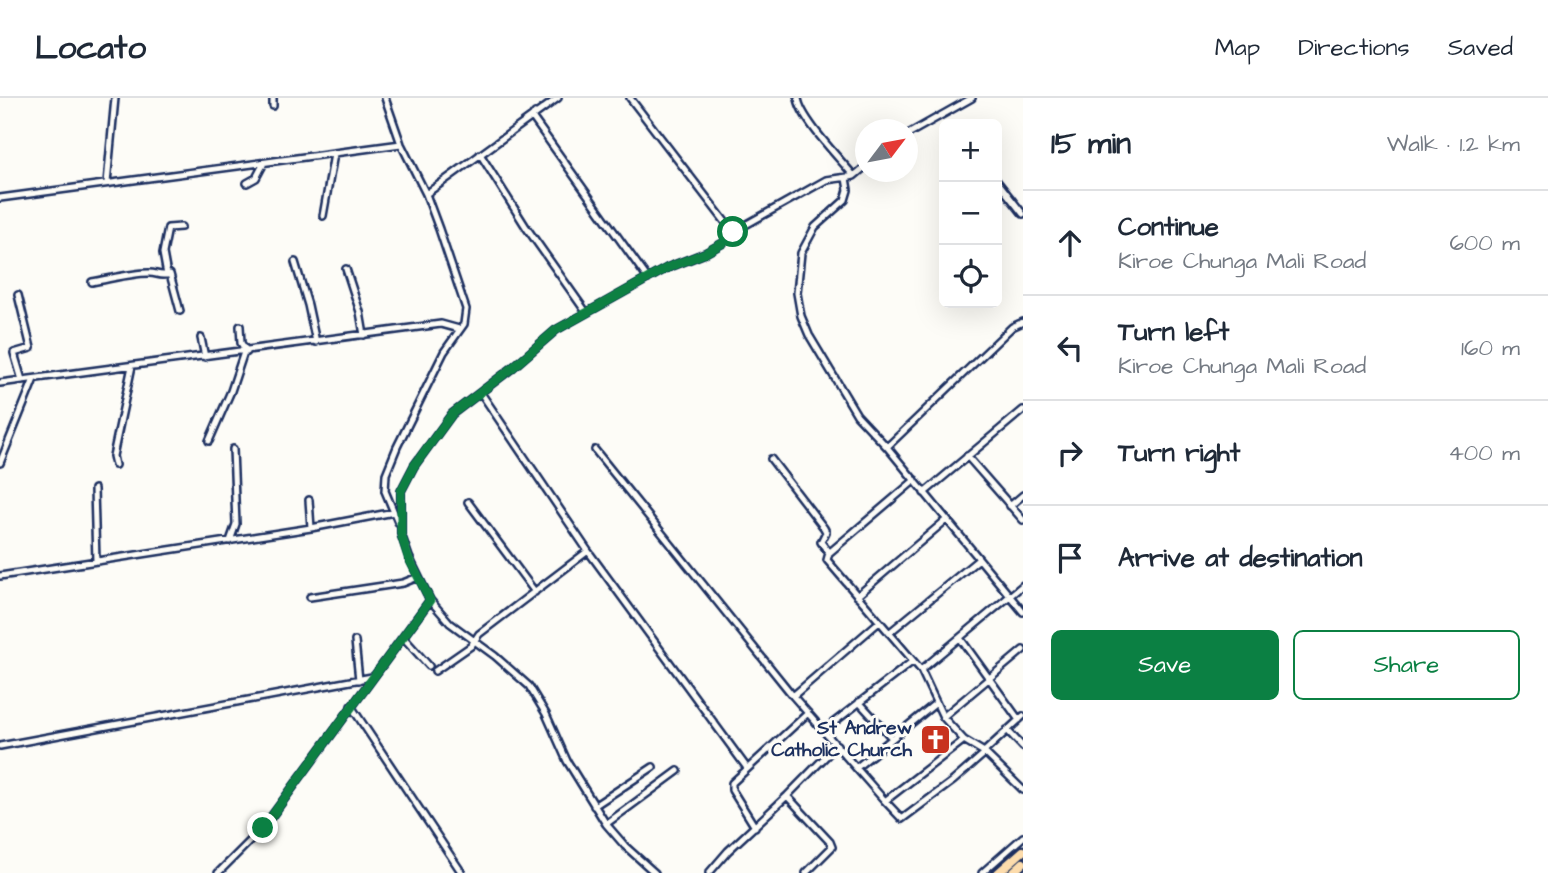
<!DOCTYPE html>
<html lang="en">
<head>
<meta charset="utf-8">
<style>
	body { margin:0; font-family:"Architects Daughter",sans-serif; background:#f2f2f3; color:#1f2937 }
	.controls { position:absolute; right:21px; top:21px; display:grid; overflow:hidden; border-radius:10px; box-shadow:0 7px 28px #0002 }
	.controls button { width:63px; height:63px; display:grid; place-items:center; padding:0; border:0; border-bottom:2px solid #e0e1e3; background:#fff; color:#1f2937; font:35px sans-serif }
	.compass { position:absolute; left:855px; top:21px; width:63px; height:63px; border-radius:50%; background:#fff; box-shadow:0 7px 28px #0002; rotate:58deg }
	.stop { position:absolute; width:21px; height:21px; margin:-16px; border:5px solid #0b8043; border-radius:50%; background:#fff }
	.stop.end { background:#0b8043; border-color:#fff; box-shadow:0 2px 7px #0008 }
	.list { margin:0; padding:0; list-style:none }
	h2 { display:flex; justify-content:space-between; align-items:center; height:91px; margin:0; padding:0 28px; font-size:30px }
	h2 small { font-size:23px; font-weight:400; color:#747a83 }
	.list li { display:grid; grid-template-columns:46px 1fr auto; gap:21px; align-items:center; box-sizing:border-box; height:105px; padding:0 28px; border-top:2px solid #e0e1e3 }
	.list b { display:block; font-size:26px; white-space:nowrap }
	.list p { margin:0; font-size:23px; white-space:nowrap; color:#747a83 }
	.list em { font-size:23px; font-style:normal; color:#747a83 }
	.actions { display:flex; gap:14px; padding:21px 28px }
	.actions a { flex:1; padding:16px 0; border:2px solid #0b8043; border-radius:10px; text-align:center; font-size:24px; color:#0b8043 }
	.actions .main { background:#0b8043; color:#fff }
	.icon { flex:none; width:38px; height:38px; fill:none; stroke:currentColor; stroke-width:2; stroke-linecap:round; stroke-linejoin:round }
	.map { position:relative; flex:none; width:1023px; height:775px; overflow:hidden }
	header { display:flex; align-items:center; gap:42px; box-sizing:border-box; height:98px; padding:0 35px; background:#fff; border-bottom:2px solid #e0e1e3 }
	header strong { font-size:33px }
	nav { display:flex; gap:38px; margin-inline-start:auto; font-size:24px }
	main { display:flex }
	aside { flex:1; background:#fff }
	.map>svg:first-child { display:block }
	.lines { fill:none; stroke-linecap:round; stroke-linejoin:round }
	.minor-casing { stroke:#1b2f5e; stroke-width:10 }
	.trunk-casing { stroke:#1b2f5e; stroke-width:13 }
	.minor { stroke:#fdfcf7; stroke-width:5 }
	.trunk { stroke:#fddcac; stroke-width:8 }
	.route { stroke:#0b8043; stroke-width:9 }
	.labels { text-anchor:middle; dominant-baseline:central; stroke-width:6; stroke-linejoin:round; paint-order:stroke }
	.poi-label { font-size:19px; font-weight:bold; fill:#1b2f5e; stroke:#fdfcf7; text-anchor:end }
</style>
</head>
<body>
<header>
<strong>Locato</strong>
<nav><a>Map</a><a>Directions</a><a>Saved</a></nav>
</header>
<main>
<div class="map">
<svg width="1023" height="775" viewBox="0 0 1023 775">
	<rect width="100%" height="100%" fill="#fdfcf7"/>
	<filter id="ink" filterUnits="userSpaceOnUse"><feTurbulence type="fractalNoise" baseFrequency=".0143" numOctaves="2"/><feDisplacementMap in="SourceGraphic" scale="14" xChannelSelector="R" yChannelSelector="G"/><feConvolveMatrix kernelMatrix="1 2 1 2 8 2 1 2 1" color-interpolation-filters="sRGB"/></filter>
	<g filter="url(#ink)">
		<g class="lines">
			<defs>
				<path id="minor" d="M273,0V8
					M385,0L401,46L426,96L439,131L466,211L464,226L444,254L397,349L386,376L385,393L398,424
					M630,0L733,134
					M798,0C800,20 840,61 854,78
					M535,15L532,19L648,181
					M908,36L972,0
					M480,56L526,129L586,214
					M866,68L854,78L846,80L848,92L845,102L815,129L801,155L797,195L801,218L809,237L857,317L887,349L1023,514
					M997,83L1023,116
					M107,85L115,0
					M247,85L256,80L264,65
					M426,96L558,0
					M0,100L401,46
					M323,118L334,56
					M295,164L308,207L316,244
					M346,171L360,214L364,237
					M167,177L163,155L168,130L181,129
					M92,184C110,181 130,175 149,175C158,175 159,179 170,176L180,213
					M18,197L31,250L14,255L22,282
					M240,228L241,245L247,254
					M201,240L205,259
					M0,285L441,226L459,231
					M481,295L588,453L747,670
					M209,343L231,293L244,254
					M887,349L1012,229L1023,224
					M595,352L793,598
					M967,358L1023,422
					M771,361L824,430L826,434L821,444L829,455
					M0,365L34,281
					M115,367L113,358L132,268
					M915,382L829,455L827,462L921,572L943,619L964,642L984,654L1023,692
					M94,391L96,463
					M924,395L1023,312
					M309,402L311,430
					M468,404L535,494
					M1010,408L1023,397
					M230,443L236,426L233,351
					M0,478L311,430L394,414
					M857,498L946,422
					M310,499L403,485L418,479
					M879,524L793,598L885,703L964,642
					M889,535L979,461
					M403,539L429,568
					M960,540L1019,622
					M355,543L359,582
					M921,572L1023,487
					M435,573L471,548L479,536L588,453
					M859,604L892,640
					M351,608L462,775
					M943,619L1023,552
					M824,632L913,563
					M1007,632L1023,649
					M0,648L372,579
					M984,654L1023,618
					M856,670L936,605
					M787,698L830,744L832,749L806,775
					M885,703L902,721L953,683L985,655
					M594,708L653,669
					M606,726L678,673
					M755,729L732,692V685L808,615
					M218,775L263,730L430,502
					M655,775L625,748L606,726L567,663L546,616L529,588L495,558L450,525L430,502L409,459L401,436V393L414,368L452,316L511,271L556,232L667,170L705,155L723,145L733,134L826,82L854,78
					M709,775L728,753L787,698L837,647
					M982,775L1023,739"/>
				<path id="trunk" d="M998,775L1023,753
					M1012,775L1023,765"/>
			</defs>
			<!-- minor casing -->
			<use href="#minor" class="minor-casing"/>
			<!-- trunk casing -->
			<use href="#trunk" class="trunk-casing"/>
			<!-- minor -->
			<use href="#minor" class="minor"/>
			<!-- trunk -->
			<use href="#trunk" class="trunk"/>
		</g>
	</g>
	<g class="lines" filter="url(#ink)">
		<!-- route -->
		<path class="route" d="M263,730L430,502L408,459L401,436V393L414,368L452,316L511,271L556,232L667,170L705,155L723,145L733,134"/>
	</g>
	<!-- icons -->
	<defs>
		<symbol id="church-square" viewBox="-11 -11 22 22"><rect x="-9" y="-9" width="18" height="18" rx="4" fill="#c8321e" stroke="#fdfcf7"/><path d="M-1.2-6h2.4v3.5h3.3v2.4h-3.3V6h-2.4V-.1h-3.3v-2.4h3.3Z" fill="#fff"/></symbol>
	</defs>
	<g fill-rule="evenodd">
		<use href="#church-square" x="918" y="624" width="35" height="35"/>
	</g>
	<g class="labels">
		<!-- poi labels -->
		<g class="poi-label">
			<text x="912" y="630">St Andrew<tspan x="912" dy="22">Catholic Church</tspan></text>
		</g>
	</g>
</svg>
<div class="controls">
<button>+</button>
<button>−</button>
<button><svg class="icon" aria-label="locate" viewBox="0 0 24 24"><circle cx="12" cy="12" r="6"/><path d="M12 2v4M12 18v4M2 12h4M18 12h4"/></svg></button>
</div>
<svg class="compass" viewBox="-18 -18 36 36"><path d="M0-13l5 13h-10z" fill="#e53935"/><path d="M0 13l5-13h-10z" fill="#747a83"/></svg>
<div class="stop" style="left:733px;top:134px"></div>
<div class="stop end" style="left:263px;top:730px"></div>
</div>
<aside>
<h2>15 min<small>Walk · 1.2 km</small></h2>
<ul class="list">
<li><svg class="icon" aria-label="ahead" viewBox="0 0 24 24"><path d="M12 20V5M6 11l6-6 6 6"/></svg><div><b>Continue</b><p>Kiroe Chunga Mali Road</p></div><em>600 m</em></li>
<li><svg class="icon" aria-label="left" viewBox="0 0 24 24"><path d="M17 20v-9H6M10 6l-5 5 5 5"/></svg><div><b>Turn left</b><p>Kiroe Chunga Mali Road</p></div><em>160 m</em></li>
<li><svg class="icon" aria-label="right" viewBox="0 0 24 24"><path d="M7 20v-9h11M14 6l5 5-5 5"/></svg><div><b>Turn right</b></div><em>400 m</em></li>
<li><svg class="icon" aria-label="arrive" viewBox="0 0 24 24"><path d="M6 21V4h12l-3 4 3 4H6"/></svg><div><b>Arrive at destination</b></div></li>
</ul>
<div class="actions"><a class="main">Save</a><a>Share</a></div>
</aside>
</main>
</body>
</html>
